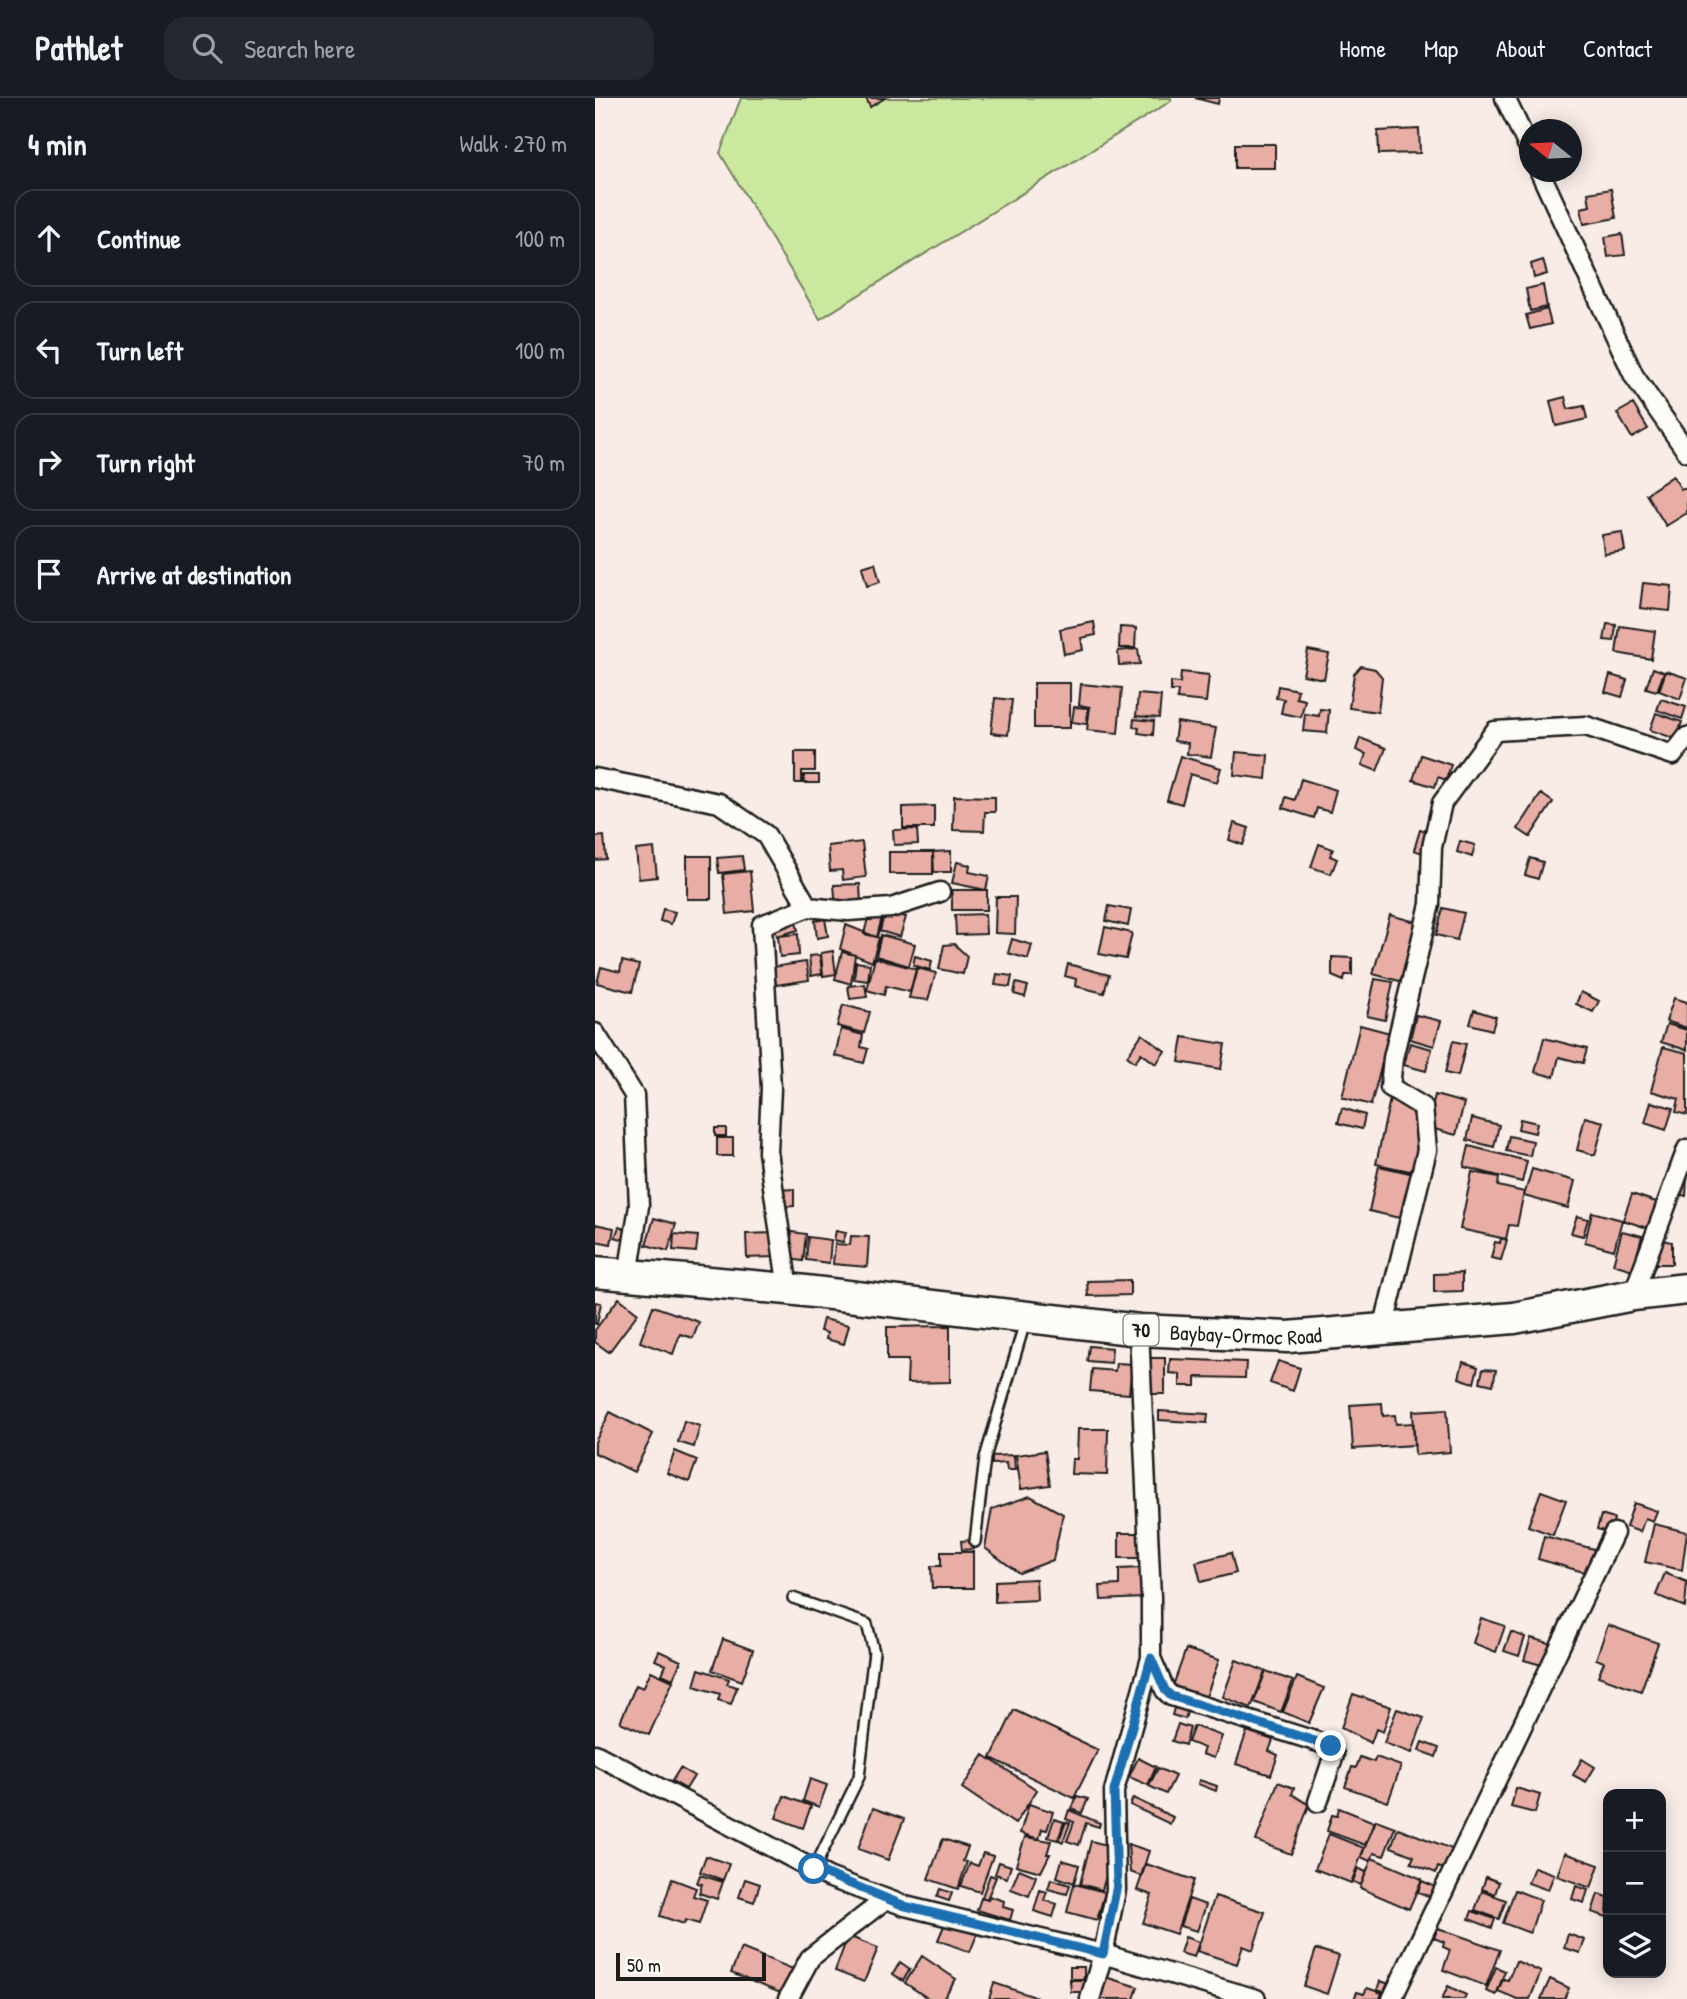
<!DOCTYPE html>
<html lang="en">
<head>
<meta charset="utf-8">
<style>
	body { margin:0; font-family:"Patrick Hand",sans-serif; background:#242831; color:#f1f3f6 }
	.controls { position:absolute; right:21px; bottom:21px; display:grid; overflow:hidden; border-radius:14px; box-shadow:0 4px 18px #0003 }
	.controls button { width:63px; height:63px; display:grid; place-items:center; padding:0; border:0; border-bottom:2px solid #363941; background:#171b24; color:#f1f3f6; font:35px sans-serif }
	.compass { position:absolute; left:924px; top:21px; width:63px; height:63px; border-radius:50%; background:#171b24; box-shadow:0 4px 18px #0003; rotate:288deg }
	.scale { position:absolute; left:21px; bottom:18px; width:150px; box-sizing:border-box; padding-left:7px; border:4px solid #1c1c1c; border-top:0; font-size:19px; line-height:24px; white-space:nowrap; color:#1c1c1c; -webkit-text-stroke:5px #fdfcf7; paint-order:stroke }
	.stop { position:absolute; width:21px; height:21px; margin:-16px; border:5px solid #1f6fb2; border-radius:50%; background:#fff }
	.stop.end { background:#1f6fb2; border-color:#fff; box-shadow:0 2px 7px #0008 }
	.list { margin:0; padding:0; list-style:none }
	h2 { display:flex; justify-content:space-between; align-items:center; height:91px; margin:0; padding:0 28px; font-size:30px }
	h2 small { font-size:23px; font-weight:400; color:#9ea1a6 }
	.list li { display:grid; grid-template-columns:46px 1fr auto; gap:21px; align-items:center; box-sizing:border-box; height:98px; margin:0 14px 14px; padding:0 14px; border:2px solid #363941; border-radius:21px }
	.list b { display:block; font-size:26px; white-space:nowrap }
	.list em { font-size:23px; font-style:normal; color:#9ea1a6 }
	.icon { flex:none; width:38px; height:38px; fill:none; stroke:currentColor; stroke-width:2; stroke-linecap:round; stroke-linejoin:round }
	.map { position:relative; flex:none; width:1092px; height:1901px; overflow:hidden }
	header { display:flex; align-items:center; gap:42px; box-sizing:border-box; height:98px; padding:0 35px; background:#171b24; border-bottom:2px solid #363941 }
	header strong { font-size:33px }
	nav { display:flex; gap:38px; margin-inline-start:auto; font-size:24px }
	.search { width:490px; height:63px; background:#242831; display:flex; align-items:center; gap:18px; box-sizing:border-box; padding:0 24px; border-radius:21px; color:#9ea1a6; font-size:26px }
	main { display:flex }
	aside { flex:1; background:#171b24 }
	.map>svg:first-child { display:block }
	.green { fill:#cbe89f; stroke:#74825e; stroke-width:2 }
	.building { fill:#e8aea6; stroke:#1c1c1c; stroke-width:2 }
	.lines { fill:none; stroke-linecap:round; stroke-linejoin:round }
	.service-casing { stroke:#1c1c1c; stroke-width:14 }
	.minor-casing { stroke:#1c1c1c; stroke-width:23 }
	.trunk-casing { stroke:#1c1c1c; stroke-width:35 }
	.service { stroke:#fdfcf7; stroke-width:9 }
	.minor { stroke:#fdfcf7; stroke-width:18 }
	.trunk { stroke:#fdfcf7; stroke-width:30 }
	.route { stroke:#1f6fb2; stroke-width:9 }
	.labels { text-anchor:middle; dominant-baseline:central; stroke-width:5; stroke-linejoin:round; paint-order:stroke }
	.shield { fill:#fdfcf7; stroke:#605f5e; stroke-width:2 }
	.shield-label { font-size:19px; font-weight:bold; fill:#1c1c1c }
	.street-label { font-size:21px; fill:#1c1c1c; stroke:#fdfcf7 }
</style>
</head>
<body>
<header>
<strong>Pathlet</strong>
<div class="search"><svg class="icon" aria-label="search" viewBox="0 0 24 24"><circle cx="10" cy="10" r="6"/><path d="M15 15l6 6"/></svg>Search here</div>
<nav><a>Home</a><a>Map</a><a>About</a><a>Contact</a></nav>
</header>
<main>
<aside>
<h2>4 min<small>Walk · 270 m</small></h2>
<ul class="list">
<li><svg class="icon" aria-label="ahead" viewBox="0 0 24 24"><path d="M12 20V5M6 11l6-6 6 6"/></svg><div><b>Continue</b></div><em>100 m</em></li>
<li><svg class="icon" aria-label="left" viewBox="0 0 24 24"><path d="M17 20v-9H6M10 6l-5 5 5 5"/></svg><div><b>Turn left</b></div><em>100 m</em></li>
<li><svg class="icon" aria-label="right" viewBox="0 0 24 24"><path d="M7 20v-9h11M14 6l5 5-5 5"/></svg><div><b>Turn right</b></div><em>70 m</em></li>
<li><svg class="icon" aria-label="arrive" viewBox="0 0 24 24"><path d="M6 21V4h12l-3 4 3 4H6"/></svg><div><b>Arrive at destination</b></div></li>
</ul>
</aside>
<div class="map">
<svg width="1092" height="1901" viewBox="0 0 1092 1901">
	<rect width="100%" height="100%" fill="#f9ece7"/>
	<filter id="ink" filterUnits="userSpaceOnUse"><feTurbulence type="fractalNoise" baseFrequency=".0143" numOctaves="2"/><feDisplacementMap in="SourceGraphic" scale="14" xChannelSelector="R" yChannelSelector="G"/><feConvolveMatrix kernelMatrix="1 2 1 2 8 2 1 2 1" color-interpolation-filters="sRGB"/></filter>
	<g filter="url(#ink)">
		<!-- green -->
		<path class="green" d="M146,0H576V3L225,221L125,55Z"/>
		<!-- building -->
		<path class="building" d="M271,0H290L275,9Z
			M600,0H624L623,6Z
			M824,31L825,55L784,56L783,33Z
			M640,46H680V70H640Z
			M1016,91L1021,120L989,126L986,110L995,108L993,95Z
			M1027,136L1030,157L1013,159L1010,139Z
			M948,162L952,176L939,180L936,166Z
			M948,187L952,209L935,213L931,191Z
			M952,211L956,226L935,231L931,217Z
			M970,299L973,311L989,308L992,321L961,328L955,303Z
			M1038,306L1053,331L1037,340L1022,315Z
			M1078,378L1086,391H1092V415L1071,428L1051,396Z
			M1027,434L1030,453L1009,456L1007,437Z
			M280,465L285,484L272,488L267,469Z
			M1048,485L1077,488L1075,513L1045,510Z
			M499,524L501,537L486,540L488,552L469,556L465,531Z
			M1012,526L1021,527L1019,543L1009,542Z
			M1025,528L1060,533L1056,561L1021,555Z
			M525,529L541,530L540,550H524Z
			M543,551L545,566L524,567L523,553Z
			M713,552L734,556L729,581L708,577Z
			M766,568L780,571L787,579L783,614L754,610L759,576Z
			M1058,570L1069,574L1062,593L1051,590Z
			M1071,573L1092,580L1085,601L1064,593Z
			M586,574L614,577L611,604L582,601L583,593H576V584L585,585Z
			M1015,577L1032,582L1027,599L1010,594Z
			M439,585H475V630H439Z
			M486,586L527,590L523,635L492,632L495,609L484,607Z
			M683,588L703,592L701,600L710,602L706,619L686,615L689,601L681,600Z
			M543,596L566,598L564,620L541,618Z
			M400,600L417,602L413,637L396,635Z
			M1066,601L1091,609L1087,621L1062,612Z
			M479,609L493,610L492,626L477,624Z
			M725,611L734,612L732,635L708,633L710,616L724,618Z
			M1061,615L1087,624L1081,641L1055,632Z
			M539,621L559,623L558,637L543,635L544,630L538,629Z
			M582,624L621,630L616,659L592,656L593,645L579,643Z
			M765,640L791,650L782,673L767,667L771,656L761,652Z
			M200,654H220V673H207V685H200Z
			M641,654L673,657L671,681L639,677Z
			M826,657L856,667L851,682L843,679L840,689L818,682Z
			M585,658L626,670L622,684L595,676L587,706L572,702Z
			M209,677H224V685H209Z
			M706,681L741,692L735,714L722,710L719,720L688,710L691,699L700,702Z
			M946,696L958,704L935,739L923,731Z
			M359,698L400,699V714H390L389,733L358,732Z
			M339,708V730H308V709Z
			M639,725L654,730L648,747L634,742Z
			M322,731L323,746L299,747L298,732Z
			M825,732L836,735L830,756L819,752Z
			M9,738L11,761L0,762V739Z
			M865,743L880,747L877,759L862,754Z
			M267,744L271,779L248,782L247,772L235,773L233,748Z
			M724,746L738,751L735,758L742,761L736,776L716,769Z
			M59,750L62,779L44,781L41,752Z
			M356,753V774H339L338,754Z
			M294,754H338V776H294Z
			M92,758H116V801H92Z
			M147,758L149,772L124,775L122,760Z
			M935,760L948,764L943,781L930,777Z
			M362,764L375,767L374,774L394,778L391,792L357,785Z
			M155,773L159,813L132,816L128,776Z
			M265,786L266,807L241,809L239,787Z
			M357,792H392V812H357Z
			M401,799H421L420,836L400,835Z
			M514,808L536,812L533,828L511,823Z
			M848,810L869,815L862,842L841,837Z
			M68,811L80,814L76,826L65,823Z
			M290,813L311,819L305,839L285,833Z
			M274,816L287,819L282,839L269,836Z
			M390,816L391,836L361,837L360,817Z
			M795,817L828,826L812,885L778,876Z
			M200,821L203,832L182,838L179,827Z
			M230,821L233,838L222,840L220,823Z
			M251,827L284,840L277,864L245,851Z
			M510,829L537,835L531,861L504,856Z
			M203,836L204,857L185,859L183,838Z
			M286,837L320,846L314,868L281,858Z
			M417,841L437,847L433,861L413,855Z
			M359,846L372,858L368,876L344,871L349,847Z
			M238,853L241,876L228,878L226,855Z
			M247,854L260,857L256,886L240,881Z
			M225,857L227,876L216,878L214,858Z
			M320,858L337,863L335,872L318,867Z
			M737,859L757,860V877H750L749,883L737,878Z
			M280,860L321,871L315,894L291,888L289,897L272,892Z
			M27,863L44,867L37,894L2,885L6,869L25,874Z
			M211,864L214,882L181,887L178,869Z
			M261,864L275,866L273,883L259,881Z
			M473,866L514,877L509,895L480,888L481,881L470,878Z
			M322,870L341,875L333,902L314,900Z
			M402,876L417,878L415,889L400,887Z
			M780,881L798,884L790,922L772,918Z
			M421,885L433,888L430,899L419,896Z
			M270,886L272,899L255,901L253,888Z
			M986,894L1004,903L998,914L981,906Z
			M1079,900L1092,904V930L1071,923Z
			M248,907L275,914L269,935L242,928Z
			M879,912L901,919L897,932L875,926Z
			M821,917L846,923L839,948L815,941Z
			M1072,926L1092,932V952L1066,944Z
			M765,927L795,935L776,1007L747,999Z
			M246,931L268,937L266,949L273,951L269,965L240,958Z
			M547,936L570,953L561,966L546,955L540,964L532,958Z
			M588,939L630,946L626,971L584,964Z
			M949,940L992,951L988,965L964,959L959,979L940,974Z
			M858,943L871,946L863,978L850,975Z
			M815,945L837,951L831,973L809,967Z
			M1068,949L1092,955V1017L1081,1014L1084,1001L1056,993Z
			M840,997L869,1005L861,1037L832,1029Z
			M795,1001L824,1009L827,1039L820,1074L781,1066Z
			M1056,1004L1078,1010L1071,1032L1050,1025Z
			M747,1010L770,1017L767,1031L743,1025Z
			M990,1019L1009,1024L1000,1057L982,1052Z
			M877,1020L904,1027L899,1049L872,1042Z
			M925,1021L942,1025L940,1035L923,1031Z
			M120,1030H131V1038H120Z
			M914,1038L938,1043L935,1058L911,1053Z
			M122,1040H138V1058H122Z
			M874,1048L932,1063L927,1084L869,1069Z
			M784,1068L819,1076L809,1121L774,1113Z
			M937,1071L980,1083L973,1110L929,1098Z
			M877,1074L904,1079L903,1088L929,1094L922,1128L914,1127L911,1141L865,1131Z
			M1089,1079L1092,1080L1091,1098L1083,1096Z
			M199,1091V1108L184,1109L183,1092Z
			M1037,1096L1064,1105L1055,1131L1028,1122Z
			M997,1114L1027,1122L1019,1152L990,1144Z
			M982,1118L993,1121L988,1138L976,1135Z
			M59,1120L81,1126L73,1153L51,1147Z
			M0,1126L19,1130L16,1146L0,1143Z
			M24,1129L34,1133L30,1142L20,1139Z
			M241,1133L251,1135L248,1144L239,1142Z
			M1027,1133L1047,1138L1038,1172L1018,1166Z
			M197,1134L211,1136L208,1163L193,1161Z
			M179,1135L180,1159L152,1160L151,1136Z
			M79,1136L103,1138L101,1154L78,1152Z
			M256,1138L274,1139L272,1169L238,1166L240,1146L255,1147Z
			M213,1139L236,1142L234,1165L211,1162Z
			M906,1140L912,1142L906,1162L896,1160L900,1144L905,1145Z
			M1066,1142L1077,1144V1166H1060Z
			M867,1175V1193L839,1194V1176Z
			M535,1182V1197L493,1198L492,1183Z
			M24,1200L43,1215L14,1254L0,1244V1232Z
			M0,1204L6,1205L2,1226H0Z
			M58,1208L104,1224L98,1240L85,1236L78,1256L45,1244Z
			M228,1221L254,1227L249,1246L231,1241L232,1235L225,1233Z
			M355,1228V1284L312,1285L313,1262H292V1229Z
			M494,1248L517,1250L516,1265L492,1263Z
			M551,1260H570V1296H551Z
			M575,1261L651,1264L650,1280L601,1279V1288H585V1276L574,1275Z
			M683,1263L705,1270L698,1293L675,1285Z
			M868,1264L883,1269L879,1285L864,1280Z
			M521,1265L537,1266L534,1296L495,1293L497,1271L520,1273Z
			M888,1271L901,1272L898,1287L885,1284Z
			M787,1305L788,1318L800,1317L801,1326L818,1325L819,1347L758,1351L755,1307Z
			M852,1311L855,1354L820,1357L818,1313Z
			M564,1313L613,1316L612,1325L564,1322Z
			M15,1314L58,1336L39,1374L0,1355V1344Z
			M89,1323L105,1328L99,1349L83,1344Z
			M483,1331H513L512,1377L476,1376L477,1361H482Z
			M80,1353L102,1362L94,1384L72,1375Z
			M450,1353L455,1387L426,1391L421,1357Z
			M419,1357L420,1372H412L411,1365L397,1366V1358Z
			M946,1393L971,1402L958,1437L933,1428Z
			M435,1398L468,1416L458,1462L424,1475L390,1450L397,1411Z
			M1039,1405L1062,1413L1058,1423L1050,1420L1045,1434L1031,1429Z
			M1006,1417L1019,1421L1015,1435L1002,1431Z
			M1059,1426L1092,1434L1087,1472L1050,1464Z
			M524,1435H547V1460H524Z
			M949,1438L999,1451L992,1475L943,1461Z
			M377,1442L378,1451L367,1452L366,1443Z
			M346,1454H378V1490H337L336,1468H346Z
			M636,1455L641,1475L606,1484L601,1464Z
			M547,1470L548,1500L506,1502L505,1488L524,1487V1471Z
			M1070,1475L1092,1484L1090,1509L1061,1497Z
			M441,1481L442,1502L400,1504V1483Z
			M886,1520L910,1528L901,1554L878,1545Z
			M1013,1527L1063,1545L1046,1593L1003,1578L1009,1564L1001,1561Z
			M916,1534L930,1539L924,1558L909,1553Z
			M936,1540L957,1546L950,1568L929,1562Z
			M128,1541L158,1552L147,1583L117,1572Z
			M591,1551L624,1562L611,1599L578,1588Z
			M64,1553L86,1563L78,1581L67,1576L71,1567L60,1562Z
			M641,1562L670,1573L656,1610L628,1599Z
			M104,1571L134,1581L132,1586L142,1589L136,1606L123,1602L125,1596L99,1588Z
			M56,1573L78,1583L54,1637L25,1624L41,1587L48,1590Z
			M671,1573L698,1583L686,1614L659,1604Z
			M702,1579L729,1590L714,1625L688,1614Z
			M758,1596L796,1609L788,1634L781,1631L776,1645L746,1630Z
			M580,1607L593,1611L590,1621L577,1617Z
			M802,1611L829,1620L817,1655L789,1645Z
			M419,1612L503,1652L479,1700L396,1660Z
			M583,1626L595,1630L590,1647L577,1643Z
			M599,1628L627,1638L619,1660L607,1656L609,1650L593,1644Z
			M652,1633L678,1642L674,1653L683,1657L676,1677L641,1666Z
			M827,1644L844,1650L841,1659L824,1652Z
			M389,1657L442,1692L420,1726L367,1690Z
			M765,1659L779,1664L781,1659L806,1668L793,1704L750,1689L757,1669L761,1670Z
			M543,1660L561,1669L553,1687L534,1679Z
			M987,1661L1000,1669L991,1684L978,1677Z
			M85,1670L99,1678L91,1691L77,1683Z
			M563,1670L580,1678L571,1696L554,1688Z
			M215,1681L232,1687L224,1709L208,1703Z
			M604,1682L622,1688L621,1693L603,1686Z
			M683,1684L699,1690L697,1696L714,1707L696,1756L661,1743Z
			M921,1690L945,1697L940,1715L916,1709Z
			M189,1698L216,1708L208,1730L181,1720Z
			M482,1698L493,1701L487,1715L477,1711Z
			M538,1700L578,1719L575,1726L535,1707Z
			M434,1706L458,1714L452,1732L447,1731L444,1741L425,1735Z
			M278,1710L309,1721L293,1762L263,1751Z
			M744,1710L779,1724L770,1747L732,1733L737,1717L742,1718Z
			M474,1712L505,1725L504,1729L491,1725L484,1747L472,1743L479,1724L471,1721Z
			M459,1721L469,1724L463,1742L453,1739Z
			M781,1722L800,1729L789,1758L779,1755L775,1763L766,1759Z
			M471,1724L475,1725L468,1744L464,1742Z
			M803,1730L857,1751L849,1771L843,1769L841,1775L816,1765L819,1758L796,1749Z
			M734,1736L769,1750L756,1785L720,1771Z
			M430,1739L456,1743L452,1756H455L446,1774L421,1767Z
			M348,1741L373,1749L368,1763L372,1764L363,1791L333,1781Z
			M496,1743L519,1749L507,1792L485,1786Z
			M533,1746L554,1753L546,1778L535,1774Z
			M388,1755L398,1758L385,1794L366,1788L375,1765L383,1768Z
			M970,1755L1004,1767L996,1790L962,1778Z
			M111,1758L134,1766L128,1782L105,1774Z
			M777,1760L827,1781L814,1811L765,1790Z
			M467,1762L484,1767L479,1785L462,1779Z
			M404,1764L416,1768L412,1780L400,1776Z
			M551,1766L599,1782L581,1836L548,1825L557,1797L542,1792Z
			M939,1769L959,1776L953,1792L933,1785Z
			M763,1770L771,1774L766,1787L758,1784Z
			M424,1771L441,1778L434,1798L416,1791Z
			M105,1777L128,1784L122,1801L104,1795L107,1786L102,1785Z
			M395,1777L401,1779L392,1801L387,1799Z
			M891,1779L904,1784L900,1796L887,1791Z
			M77,1781L101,1790L98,1798L112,1802L104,1826L90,1822L89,1826L65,1818Z
			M150,1781L165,1786L159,1804L144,1799Z
			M456,1781L475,1787L472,1796L453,1791Z
			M827,1783L843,1790L838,1800L823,1794Z
			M479,1786L510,1794L502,1822L472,1814Z
			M981,1788L993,1792L989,1805L977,1801Z
			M345,1791L357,1795L354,1803L342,1799Z
			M445,1792L452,1794L449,1802L462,1806L458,1819L439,1813Z
			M920,1792L946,1802L935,1835L908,1825Z
			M887,1793L911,1802L904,1821L880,1812Z
			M1003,1796L1013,1799L1012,1819L997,1814Z
			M394,1798L409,1803L408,1809L418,1812L415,1822L382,1812L386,1800L393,1802Z
			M620,1798L670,1814L658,1852L648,1848L642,1866L602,1853Z
			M594,1801L611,1807L602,1833L585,1828Z
			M877,1813L900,1821L897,1830L874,1821Z
			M351,1823L383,1834L375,1854L343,1842Z
			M843,1830L905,1852L891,1888L848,1872L855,1852L848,1849L849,1844L839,1840Z
			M973,1836L990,1842L985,1855L969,1850Z
			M253,1838L283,1850L269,1884L240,1873Z
			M590,1839L604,1844L599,1859L585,1855Z
			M146,1850L198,1871L188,1896L136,1875Z
			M721,1851L744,1858L732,1896L709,1888Z
			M327,1858L361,1881L348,1901H334L310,1885Z
			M921,1863L946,1874L935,1901H922L903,1893L908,1881L913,1882Z
			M305,1864L315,1871L308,1883L298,1876Z
			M475,1869H489V1881H475Z
			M901,1869L910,1873L901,1897L891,1893Z
			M510,1879L543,1889L539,1901H502Z
			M955,1881L974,1890L969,1901H946Z
			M475,1882H489V1894H476Z
			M785,1883L798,1887L795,1896L782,1892Z
			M399,1885L443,1900L442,1901H394Z
			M853,1888L871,1897L869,1901H847Z
			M772,1890L787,1895L785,1901H759L762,1894L769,1896Z"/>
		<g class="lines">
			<defs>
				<path id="service" d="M380,1444L390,1360L430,1224
					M198,1500L272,1526L279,1554L264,1679L219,1771"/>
				<path id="minor" d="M910,0L934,50
					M945,74L1039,278L1092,354
					M0,680L124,705L171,737L213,809
					M0,935L39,997L44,1108L33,1177
					M193,1191L173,1054L176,990L167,827L213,809L253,813L296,810L345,794
					M1038,1197L1092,1051
					M788,1231L832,1052L828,1009L795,989L798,960L835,806L837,749L847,705L900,633L991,628L1078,657L1092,639
					M556,1560L570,1592L576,1598L736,1648L739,1657L723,1704
					M0,1656L233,1779L310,1808L508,1856L661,1901
					M193,1901L215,1860L291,1801
					M495,1901L508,1856L521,1792L519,1693L556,1560V1500L544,1232
					M797,1901L1019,1435"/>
				<g id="trunk">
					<path id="s1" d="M0,1174L193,1191L544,1232L693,1239L919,1220L1038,1197L1092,1191"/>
				</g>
			</defs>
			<!-- service casing -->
			<use href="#service" class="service-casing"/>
			<!-- minor casing -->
			<use href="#minor" class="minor-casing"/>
			<!-- trunk casing -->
			<use href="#trunk" class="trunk-casing"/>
			<!-- service -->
			<use href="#service" class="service"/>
			<!-- minor -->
			<use href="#minor" class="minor"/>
			<!-- trunk -->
			<use href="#trunk" class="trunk"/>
		</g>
	</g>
	<g class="lines" filter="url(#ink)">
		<!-- route -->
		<path class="route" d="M219,1771L310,1808L508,1856L522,1787L519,1693L556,1560L570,1592L576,1598L736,1648"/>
	</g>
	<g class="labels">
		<!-- shield labels -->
		<rect class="shield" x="528.5" y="1216.5" width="35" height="31" rx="5"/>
		<g class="shield-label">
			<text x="546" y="1232">70</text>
		</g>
		<!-- street labels -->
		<g class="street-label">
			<text stroke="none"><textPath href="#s1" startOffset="654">Baybay-Ormoc Road</textPath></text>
		</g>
	</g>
</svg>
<div class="controls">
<button>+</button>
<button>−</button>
<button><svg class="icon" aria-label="layers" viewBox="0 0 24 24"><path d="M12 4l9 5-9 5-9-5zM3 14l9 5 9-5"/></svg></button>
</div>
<svg class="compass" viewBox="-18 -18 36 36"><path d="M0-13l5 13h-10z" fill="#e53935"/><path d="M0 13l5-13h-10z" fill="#9ea1a6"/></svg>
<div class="scale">50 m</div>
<div class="stop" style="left:219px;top:1771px"></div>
<div class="stop end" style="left:736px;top:1648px"></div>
</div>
</main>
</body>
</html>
